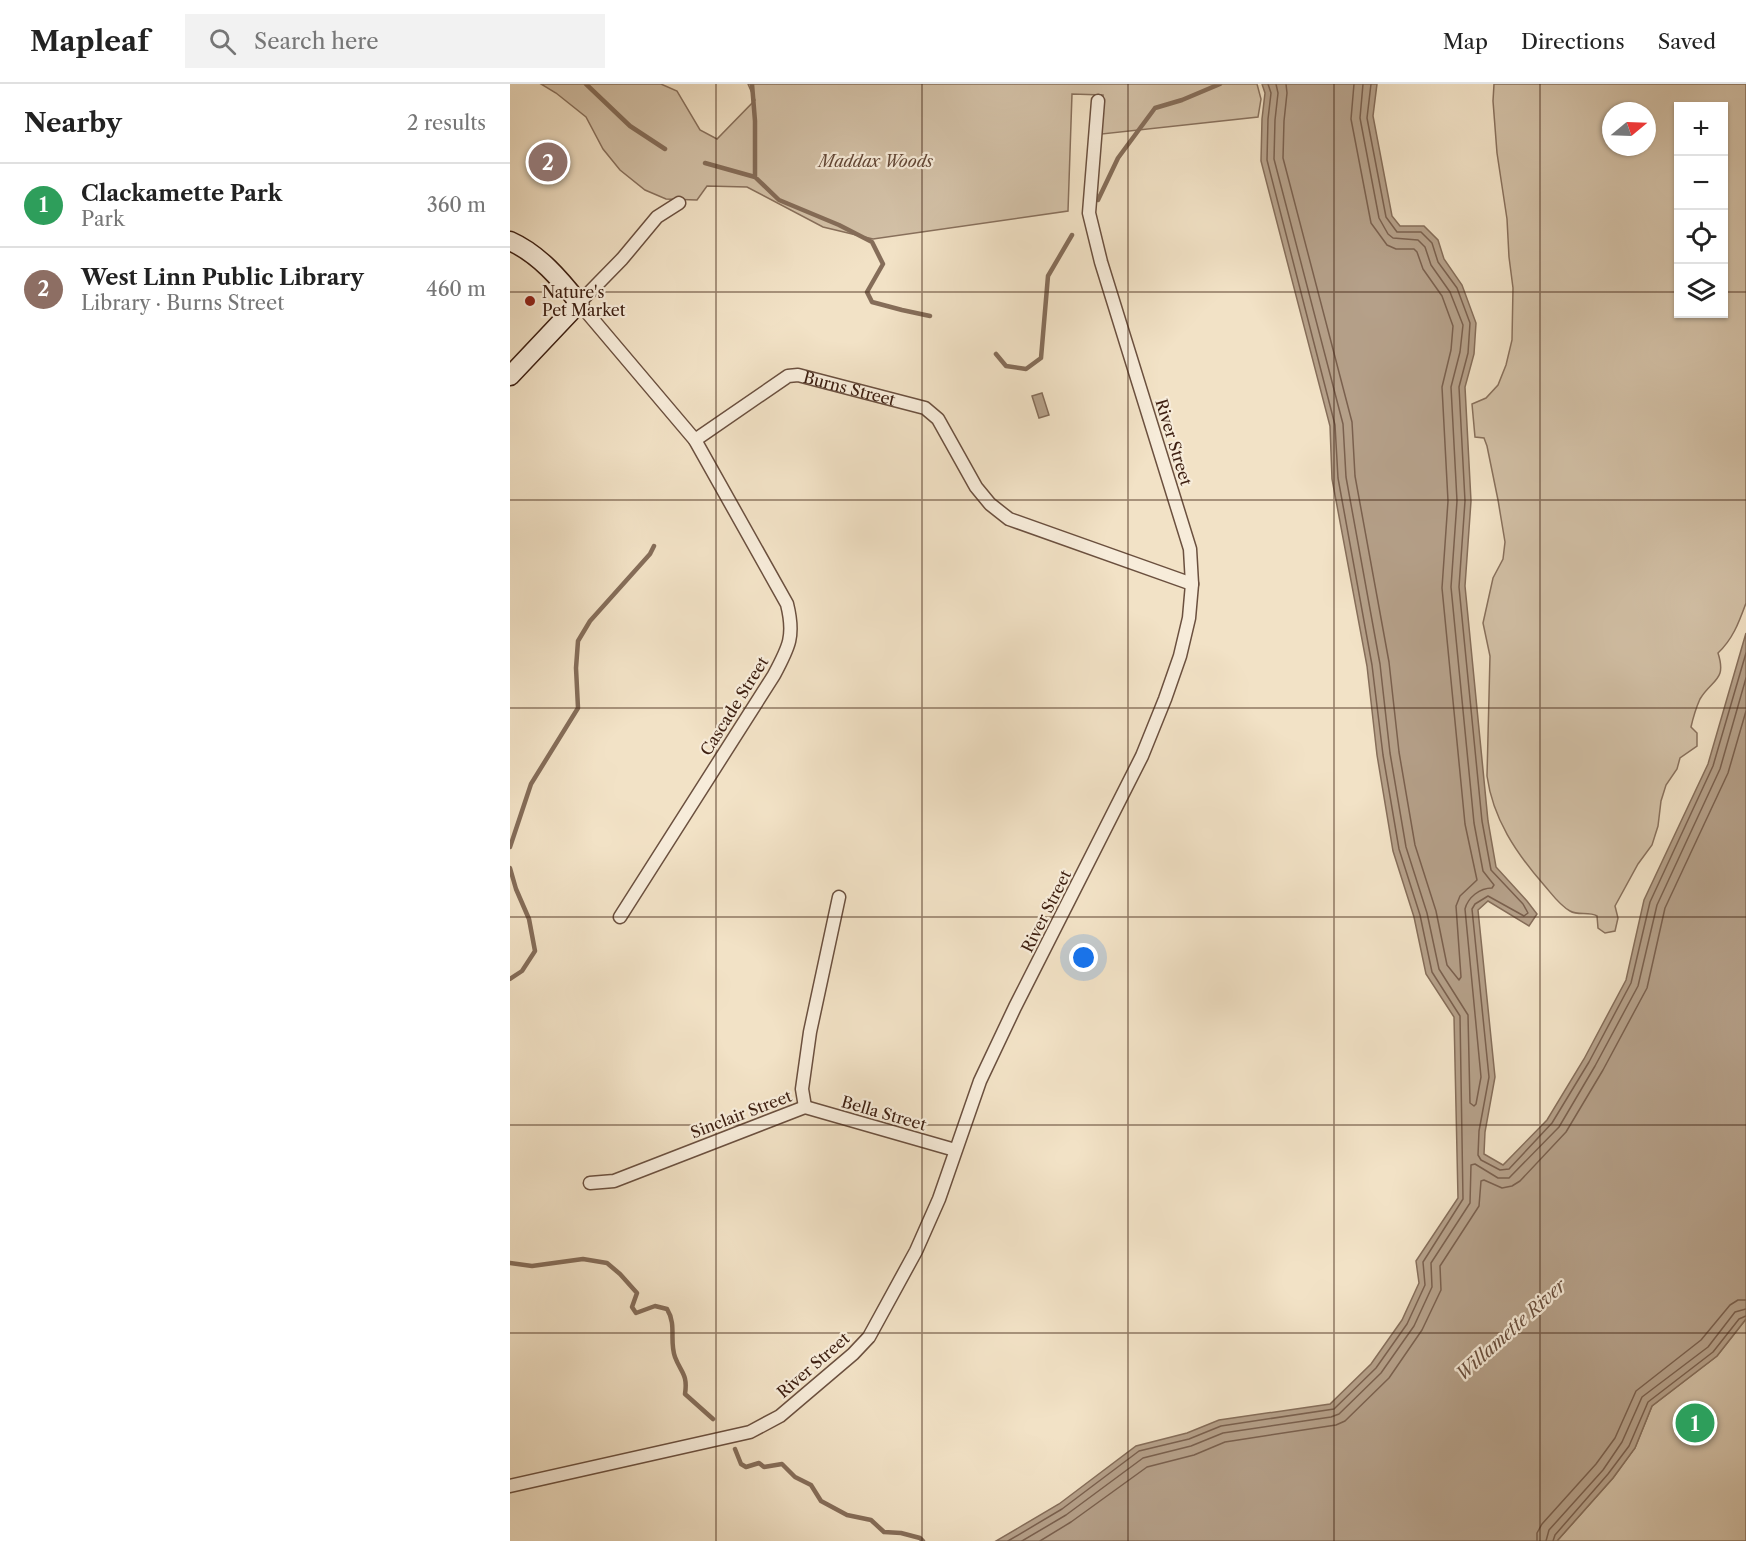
<!DOCTYPE html>
<html lang="en">
<head>
<meta charset="utf-8">
<style>
	body { margin:0; font-family:"Libre Caslon Text",serif; background:#f2f2f2; color:#222 }
	.controls { position:absolute; right:18px; top:18px; display:grid; overflow:hidden; border-radius:0px; box-shadow:0 2px 4px #0004 }
	.controls button { width:54px; height:54px; display:grid; place-items:center; padding:0; border:0; border-bottom:2px solid #e0e0e0; background:#fff; color:#222; font:30px sans-serif }
	.compass { position:absolute; left:1092px; top:18px; width:54px; height:54px; border-radius:50%; background:#fff; box-shadow:0 2px 4px #0004; rotate:71deg }
	.you { position:absolute; left:574px; top:874px; width:21px; height:21px; margin:-15px; border:4px solid #fff; border-radius:50%; background:#1a73e8; box-shadow:0 0 0 9px #1a73e833 }
	.badge { display:grid; place-items:center; width:39px; height:39px; border-radius:50%; background:#8f2418; color:#fff; font-size:20px; font-weight:700 }
	.pin { position:absolute; translate:-50% -50%; border:3px solid #fff; box-shadow:0 2px 6px #0006 }
	.list { margin:0; padding:0; list-style:none }
	h2 { display:flex; justify-content:space-between; align-items:center; height:78px; margin:0; padding:0 24px; font-size:26px }
	h2 small { font-size:20px; font-weight:400; color:#767676 }
	.list li { display:grid; grid-template-columns:39px 1fr auto; gap:18px; align-items:center; box-sizing:border-box; height:84px; padding:0 24px; border-top:2px solid #e0e0e0 }
	.list b { display:block; font-size:22px; white-space:nowrap }
	.list p { margin:0; font-size:20px; white-space:nowrap; color:#767676 }
	.list em { font-size:20px; font-style:normal; color:#767676 }
	.icon { flex:none; width:33px; height:33px; fill:none; stroke:currentColor; stroke-width:2; stroke-linecap:round; stroke-linejoin:round }
	.map { position:relative; flex:none; width:1236px; height:1457px; overflow:hidden }
	header { display:flex; align-items:center; gap:36px; box-sizing:border-box; height:84px; padding:0 30px; background:#fff; border-bottom:2px solid #e0e0e0 }
	header strong { font-size:28px }
	nav { display:flex; gap:33px; margin-inline-start:auto; font-size:21px }
	.search { width:420px; height:54px; background:#f2f2f2; display:flex; align-items:center; gap:15px; box-sizing:border-box; padding:0 21px; border-radius:0px; color:#767676; font-size:22px }
	main { display:flex }
	aside { flex:1; background:#fff }
	.map>svg:first-child { display:block }
	.green { fill:#d3c1a7; stroke:#88705c; stroke-width:1.5; fill-rule:evenodd }
	.water { fill:#b5a089; stroke:#856d59; stroke-width:1.5 }
	.lines { fill:none; stroke-linecap:round; stroke-linejoin:round }
	.shore { stroke:#7a604e; stroke-width:1.5 }
	.stream { stroke:#856d59; stroke-width:4.5 }
	.street-casing { stroke:#6b503f; stroke-width:15 }
	.secondary-casing { stroke:#3e2012; stroke-width:21 }
	.street { stroke:#f7ecda; stroke-width:12 }
	.secondary { stroke:#f7ecda; stroke-width:18 }
	.grid { fill:none; stroke:#3e2012; stroke-width:1.5; stroke-opacity:0.55 }
	.poi-dot { fill:#8f2418; stroke:#f7ecda; stroke-width:2 }
	.labels { text-anchor:middle; dominant-baseline:central; stroke-width:4.5; stroke-linejoin:round; paint-order:stroke }
	.park-label { font-size:16px; font-style:italic; fill:#634837; stroke:#f7ecda }
	.poi-label { font-size:16px; fill:#3e2012; stroke:#f7ecda; text-anchor:start }
	.street-label { font-size:16px; fill:#3e2012; stroke:#f7ecda }
	.water-label { font-size:18px; font-style:italic; fill:#684d3c; stroke:#f7ecda }
</style>
</head>
<body>
<header>
<strong>Mapleaf</strong>
<div class="search"><svg class="icon" aria-label="search" viewBox="0 0 24 24"><circle cx="10" cy="10" r="6"/><path d="M15 15l6 6"/></svg>Search here</div>
<nav><a>Map</a><a>Directions</a><a>Saved</a></nav>
</header>
<main>
<aside>
<h2>Nearby<small>2 results</small></h2>
<ul class="list">
<li><span class="badge" style="background:#2e9e5b">1</span><div><b>Clackamette Park</b><p>Park</p></div><em>360 m</em></li>
<li><span class="badge" style="background:#8d6e63">2</span><div><b>West Linn Public Library</b><p>Library · Burns Street</p></div><em>460 m</em></li>
</ul>
</aside>
<div class="map">
<svg width="1236" height="1457" viewBox="0 0 1236 1457">
	<rect width="100%" height="100%" fill="#f2e2c6"/>
	<filter id="stains"><feTurbulence type="fractalNoise" baseFrequency=".00333" numOctaves="4"/><feColorMatrix values="0 0 0 0 .2 0 0 0 0 .09 0 0 0 0 .02 0 0 0 .5 -.17"/></filter>
	<radialGradient id="worn" r=".72"><stop offset=".6" stop-color="#630" stop-opacity="0"/><stop offset="1" stop-color="#630" stop-opacity=".3"/></radialGradient>
	<!-- green -->
	<path class="green" d="M31,0H151L167,7L190,46L207,55L245,16L238,0H747L751,15L748,33L592,50L593,11L562,10L558,127L363,155L313,143L237,103L197,102L187,116L156,115L135,106L110,86L93,65L76,33L46,9Z
		M984,0H1236V519C1229,538 1223,555 1208,569C1217,597 1202,595 1190,615C1186,624 1183,634 1181,643L1187,649V662L1170,674L1167,685L1156,701L1151,717L1148,742L1142,761L1128,780L1105,822L1108,834L1105,847L1095,849L1088,844L1087,832C1079,827 1068,832 1060,827C1049,821 1042,810 1034,801C1006,769 983,735 977,692L980,572L973,539L983,494L993,475L995,458L988,416L977,362L974,354L965,353L962,320L976,314L988,301L996,281L1002,256L1003,204L999,173L997,135L987,69L983,17ZM1168,22H1214V230H1168ZM1101,27H1137V63H1101Z
		M1236,1235V1457H1047L1103,1394L1125,1364L1142,1322L1207,1272Z"/>
	<!-- water -->
	<path class="water" d="M752,0H867L863,32L882,132L890,142H914L928,156L934,175L952,201L966,239L964,270L955,303L961,417L955,502L978,737L986,783L1017,817L1027,830L1019,842L978,817L968,826L985,993L975,1048L974,1070L993,1081L1037,1036L1074,975L1116,896L1134,816L1198,680L1236,549V1235L1207,1272L1142,1322L1125,1364L1103,1394L1047,1457H486L549,1420L626,1362L677,1349L709,1336L820,1320L861,1280L892,1236L909,1199L906,1177L948,1114L944,933L916,890L904,833L883,767L867,671L857,582L822,395L820,342L751,77L752,35L755,9Z
		M532,309L539,331L529,334L522,312Z"/>
	<g class="lines">
		<!-- shore -->
		<path class="shore" d="M766,0L768,9L765,36L764,75L833,340L836,393L870,580L880,669L896,763L917,829L929,885L958,931L960,1019L964,1022L966,1020L971,993L955,825C958,813 970,804 982,804L984,801L973,787L964,739L941,503L947,417L941,303L950,268L953,241L940,208L921,181L915,163L908,156L883,154L878,150L869,134L850,34L853,0
			M776,0L777,9L774,37L773,74L842,338L845,392L879,578L889,668L905,761L926,827L937,881L949,896L951,893L946,822L950,812L967,796L955,740L932,504L938,417L932,303L941,266L943,242L932,212L913,185L907,168L904,165H886L877,161L861,139L841,35L844,0
			M861,0L857,34L876,133L887,148H911L922,159L928,178L947,204L960,239L958,269L949,303L955,417L949,503L972,737L981,786L1013,820L1018,829L1014,832L978,812L965,820L962,825L979,993L969,1047L968,1071L971,1076L990,1086L999,1085L1042,1039L1079,978L1121,899L1140,818L1203,682L1236,569
			M498,1457L552,1425L629,1367L679,1355L711,1342L824,1325L866,1284L897,1240L915,1201L913,1178L953,1115L950,932L922,888L910,831L889,765L873,671L862,581L828,394L825,341L757,76L758,35L761,9L758,0
			M512,1457L556,1431L633,1374L681,1362L713,1349L821,1333L829,1330L871,1289L904,1242L922,1203L921,1179L960,1119L961,1081L965,1080L988,1094H999L1049,1043L1085,982L1128,902L1147,821L1210,685L1236,594
			M530,1457L561,1438L637,1383L684,1371L715,1358L826,1341L835,1337L879,1294L912,1246L931,1206L930,1182L969,1122L971,1097L974,1096L992,1104L1002,1102L1010,1097L1056,1048L1093,986L1137,904L1155,824L1218,689L1236,627
			M1027,1457V1449L1032,1440L1086,1380L1105,1354L1126,1307L1191,1256L1220,1221L1228,1216H1236
			M1036,1457L1039,1446L1093,1386L1112,1358L1132,1313L1198,1263L1225,1228L1236,1225
			M1043,1457L1045,1451L1098,1390L1119,1362L1138,1318L1203,1268L1229,1235L1236,1232"/>
		<!-- stream -->
		<path class="stream" d="M76,0L120,42L155,65
			M242,0L245,37V93
			M195,79L245,93L269,116L329,141L362,158L373,180L357,208L362,218L392,226L420,232
			M588,116L608,74L645,24L672,16L710,0
			M486,270L496,282L516,285L531,274L538,192L562,151
			M0,763L21,700L68,624L66,584L68,557L80,537L140,470L144,462
			M0,784L6,805L19,835L25,867L12,887L0,895
			M0,1179L22,1182L73,1175L97,1179L110,1190L127,1209L122,1223L126,1229L145,1222L157,1225C167,1241 159,1257 165,1273C171,1289 178,1290 175,1310L203,1335
			M225,1365L231,1380L236,1383L249,1379L254,1383L272,1380L285,1393L301,1401L311,1417L337,1431L361,1436L374,1448L391,1449L410,1454L413,1457"/>
		<defs>
			<g id="street">
				<path id="s1" d="M185,356L278,292L288,291L415,324L428,335L466,403L480,420L499,435L682,500"/>
				<path d="M110,833L264,591C279,563 285,552 277,520L185,356L69,219L112,175L147,133L169,119"/>
				<path d="M295,1023L292,1005L300,948L329,813"/>
				<path d="M295,1023L445,1066"/>
				<path d="M80,1099L104,1097L295,1023"/>
				<path d="M0,1402L240,1348L270,1332L343,1270L359,1253L406,1167L429,1115L470,997L505,923L632,672L655,615L670,572L679,534L682,500L680,465L591,178L579,129L588,17"/>
			</g>
			<path id="secondary" d="M0,157C29,170 50,195 69,219L0,292"/>
		</defs>
		<!-- street casing -->
		<use href="#street" class="street-casing"/>
		<!-- secondary casing -->
		<use href="#secondary" class="secondary-casing"/>
		<!-- street -->
		<use href="#street" class="street"/>
		<!-- secondary -->
		<use href="#secondary" class="secondary"/>
	</g>
	<!-- grid -->
	<path class="grid" d="M206,0V1457M412,0V1457M618,0V1457M824,0V1457M1030,0V1457M0,208H1168M1214,208H1236M0,416H1236M0,624H1236M0,833H1236M0,1041H1236M0,1249H1236"/>
	<!-- markers -->
	<circle class="poi-dot" cx="20" cy="217" r="6"/>
	<g class="labels">
		<!-- park labels -->
		<g class="park-label">
			<text x="366" y="77">Maddax Woods</text>
		</g>
		<!-- poi labels -->
		<g class="poi-label">
			<text x="32" y="208">Nature's<tspan x="32" dy="18">Pet Market</tspan></text>
		</g>
		<!-- street labels -->
		<g class="street-label">
			<text stroke="none"><textPath href="#s1" startOffset="176">Burns Street</textPath></text>
			<text transform="translate(664 358) rotate(73)">River Street</text>
			<text transform="translate(224 622) rotate(-58)">Cascade Street</text>
			<text transform="translate(536 827) rotate(-63)">River Street</text>
			<text transform="translate(374 1029) rotate(16)">Bella Street</text>
			<text transform="translate(231 1030) rotate(-21)">Sinclair Street</text>
			<text transform="translate(303 1281) rotate(-41)">River Street</text>
		</g>
		<!-- water labels -->
		<g class="water-label">
			<text transform="translate(1001 1246) rotate(-42)">Willamette River</text>
		</g>
	</g>
	<rect width="100%" height="100%" filter="url(#stains)"/>
	<rect width="100%" height="100%" fill="url(#worn)"/>
</svg>
<div class="controls">
<button>+</button>
<button>−</button>
<button><svg class="icon" aria-label="locate" viewBox="0 0 24 24"><circle cx="12" cy="12" r="6"/><path d="M12 2v4M12 18v4M2 12h4M18 12h4"/></svg></button>
<button><svg class="icon" aria-label="layers" viewBox="0 0 24 24"><path d="M12 4l9 5-9 5-9-5zM3 14l9 5 9-5"/></svg></button>
</div>
<svg class="compass" viewBox="-18 -18 36 36"><path d="M0-13l5 13h-10z" fill="#e53935"/><path d="M0 13l5-13h-10z" fill="#767676"/></svg>
<div class="you"></div>
<div class="pin badge" style="left:1185px;top:1339px;background:#2e9e5b">1</div>
<div class="pin badge" style="left:38px;top:78px;background:#8d6e63">2</div>
</div>
</main>
</body>
</html>
